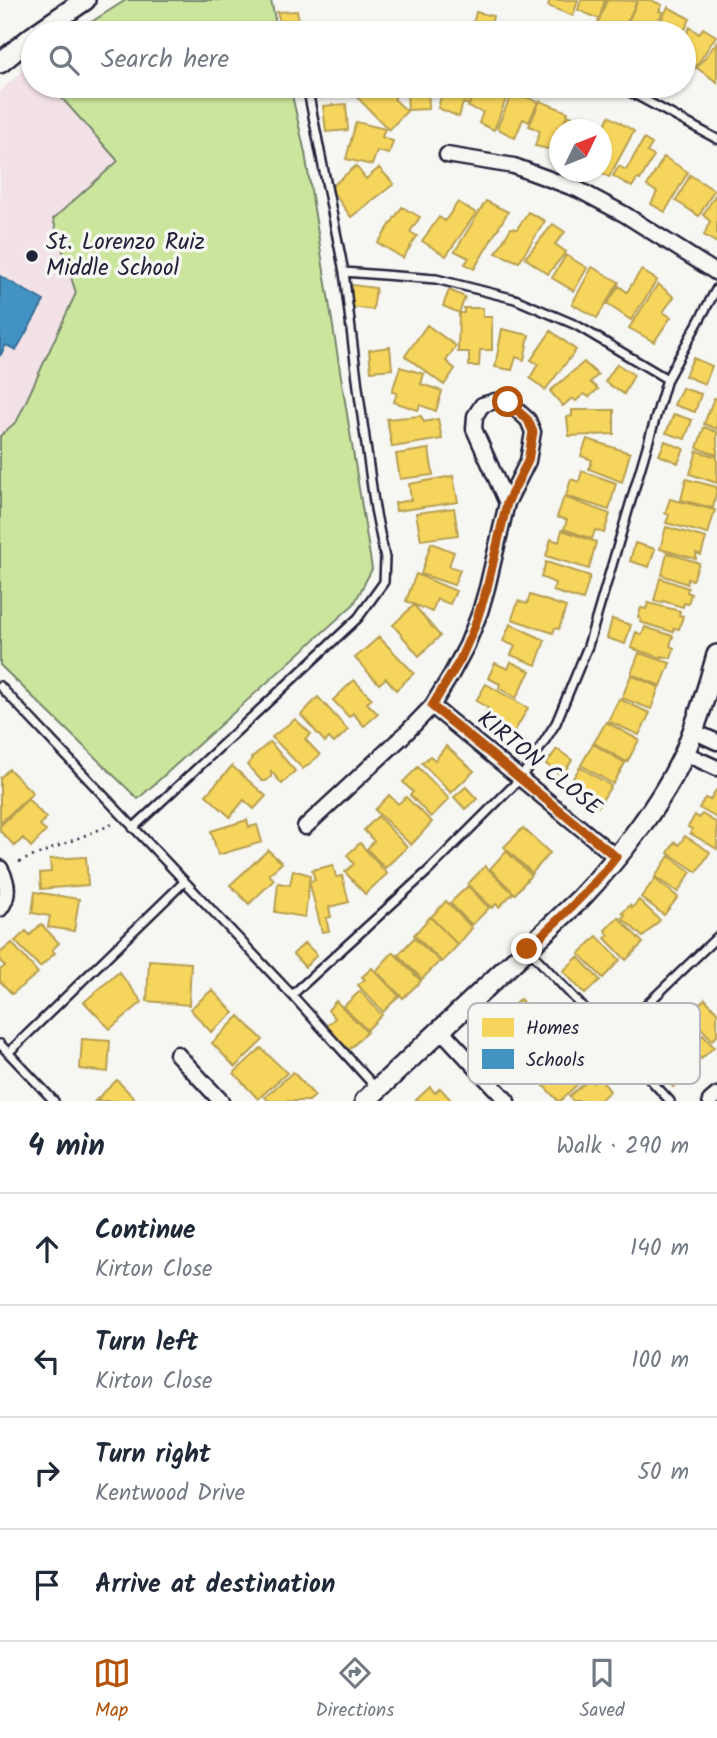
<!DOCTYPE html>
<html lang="en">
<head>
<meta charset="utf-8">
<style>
	body { margin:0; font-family:Kalam,sans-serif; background:#f2f2f3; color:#1f2937 }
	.compass { position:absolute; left:549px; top:119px; width:63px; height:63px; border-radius:50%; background:#fff; box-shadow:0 2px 5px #0004; rotate:47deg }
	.stop { position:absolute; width:21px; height:21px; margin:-16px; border:5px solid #b45309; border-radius:50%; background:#fff }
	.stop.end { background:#b45309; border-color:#fff; box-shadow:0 2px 7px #0008 }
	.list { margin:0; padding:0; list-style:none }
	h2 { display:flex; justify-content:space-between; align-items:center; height:91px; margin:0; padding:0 28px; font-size:30px }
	h2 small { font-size:23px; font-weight:400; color:#747a83 }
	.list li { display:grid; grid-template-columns:46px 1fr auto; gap:21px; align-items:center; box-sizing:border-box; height:112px; padding:0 28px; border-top:2px solid #e0e1e3 }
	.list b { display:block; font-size:26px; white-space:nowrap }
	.list p { margin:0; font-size:23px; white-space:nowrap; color:#747a83 }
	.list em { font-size:23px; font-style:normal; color:#747a83 }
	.icon { flex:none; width:38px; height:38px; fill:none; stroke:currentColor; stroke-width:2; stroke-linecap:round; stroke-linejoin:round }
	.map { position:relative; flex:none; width:717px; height:1101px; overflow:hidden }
	.search { position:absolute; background:#fff; box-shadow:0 2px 5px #0004; left:21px; right:21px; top:21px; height:77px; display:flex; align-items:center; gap:18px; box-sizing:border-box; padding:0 24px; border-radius:38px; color:#747a83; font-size:26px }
	.sheet { height:539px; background:#fff }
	nav { display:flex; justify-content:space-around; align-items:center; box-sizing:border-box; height:98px; border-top:2px solid #e0e1e3; background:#fff; font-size:19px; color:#747a83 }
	nav a { display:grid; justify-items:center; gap:4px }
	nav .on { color:#b45309 }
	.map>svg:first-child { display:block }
	.built { fill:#f2e1e6 }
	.green { fill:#cbe69c; stroke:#76846c; stroke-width:2 }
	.homes { fill:#f6d55c; stroke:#b69f52; stroke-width:2 }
	.schools { fill:#4393c3; stroke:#39719a; stroke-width:2 }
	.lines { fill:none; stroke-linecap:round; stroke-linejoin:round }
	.lane-casing { stroke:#22223b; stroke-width:12 }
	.street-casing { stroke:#22223b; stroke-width:19 }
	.secondary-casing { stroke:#22223b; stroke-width:24 }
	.path { stroke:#22223b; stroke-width:2.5; stroke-dasharray:2 5; stroke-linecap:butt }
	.lane { stroke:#f6f6f2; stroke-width:7 }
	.street { stroke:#f6f6f2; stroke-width:14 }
	.secondary { stroke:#f6f6f2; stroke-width:19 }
	.route { stroke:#b45309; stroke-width:9 }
	.poi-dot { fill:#22223b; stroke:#f6f6f2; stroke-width:2.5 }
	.labels { text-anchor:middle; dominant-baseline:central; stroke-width:7; stroke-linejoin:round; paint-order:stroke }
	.poi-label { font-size:23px; fill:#22223b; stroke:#f6f6f2; text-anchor:start }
	.street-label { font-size:23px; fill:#22223b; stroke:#f6f6f2 }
	.key { fill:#f6f6f2; stroke:#b6b6bb; stroke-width:2 }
	.key-label { font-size:19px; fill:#22223b }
</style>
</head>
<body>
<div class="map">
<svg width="717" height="1101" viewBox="0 0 717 1101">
	<rect width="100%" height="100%" fill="#f6f6f2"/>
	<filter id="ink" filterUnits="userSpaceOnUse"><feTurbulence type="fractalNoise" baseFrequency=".0143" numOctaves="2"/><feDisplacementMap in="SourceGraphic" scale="14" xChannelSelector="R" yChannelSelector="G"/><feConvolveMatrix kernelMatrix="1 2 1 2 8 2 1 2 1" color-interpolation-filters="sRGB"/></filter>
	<g filter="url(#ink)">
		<!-- built -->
		<path class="built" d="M31,63L33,66V86H51L118,161L54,219L76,293L17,421L0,436V92Z"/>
		<!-- green -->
		<path class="green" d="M126,0H271L278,33H74Z
			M51,86H290L305,153L372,569L354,604L138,799L0,665V436L17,421L76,293L53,219L118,161Z"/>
		<!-- homes -->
		<path class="homes" d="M550,0H578L573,16L548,6Z
			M581,0H605L599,19L578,10Z
			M607,0L637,1L622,33H610L596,27Z
			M638,0H651L662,5L659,11L663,12L651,33H629L624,31Z
			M668,7L690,19L683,33H654Z
			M297,11L301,29L283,33L277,12Z
			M476,12L493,16L489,33L471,32Z
			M690,27L699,34L703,28L716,36L695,68L684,61V38Z
			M717,42V82L697,68Z
			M364,86H388L397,95L394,99L407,111L389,130L355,95Z
			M399,86H428L429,109L408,110L407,94H398Z
			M444,86H474L469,105L463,103L459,117L438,108Z
			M477,86H511L494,130L479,123L483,112L468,107Z
			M513,91L538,102L529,122L523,119L515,138L497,128Z
			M540,101L568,112L561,130H560V134L553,150L535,146L540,131L529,126Z
			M346,104L348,130L326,132L323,106Z
			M567,115L596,125L595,130H562Z
			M609,116L634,131L609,177L601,172L602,131Z
			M356,122L385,129L382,137L393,141L389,154L377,151L372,165L346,159Z
			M644,139L652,144L647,152L654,156L640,180L637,179L632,187L613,176L619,166L626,170Z
			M664,157L688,172L665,212L651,204L657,192L647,186Z
			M356,166L366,179L379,168L394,184L351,217L330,188Z
			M690,175L714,190L699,216L676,201Z
			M717,192V243L704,235L710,221L703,215Z
			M486,201L508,212L474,269L465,264L469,258L455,251Z
			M458,202L476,213L446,256L422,241L439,217L445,221Z
			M402,207L420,217L410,232L417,236L403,258L378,243Z
			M528,212L545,221L519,262L496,253L511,228L517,229Z
			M553,224L565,232L555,244L566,252L548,274L525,258Z
			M566,255L587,268L574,291L552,278Z
			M592,267L619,282L597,318L572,304Z
			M641,270L657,280L631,320L607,304L619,286L627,292Z
			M658,284L674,297L663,312L671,317L654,342L629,328Z
			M352,285L376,288L373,310L350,307Z
			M449,290L465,297L459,313L443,306Z
			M464,308H483V317H492V350H480L479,366H469V352H458L459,313H464Z
			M427,325L456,346L446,361L455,369L444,385L405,356Z
			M502,329L529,335L524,360L516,357L512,370L495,367Z
			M551,331L576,350L545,390L530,378L538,364L531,360Z
			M390,347L392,369L371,371L369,350Z
			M693,358L712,366L705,384L685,376Z
			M584,362L598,375L590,382L598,389L589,397L584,394L576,401L572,398L563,406L550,391Z
			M617,364L634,375L624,394L605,382Z
			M400,367L424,374L421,384L442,391L436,411L420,405L418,410L394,402L397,393L392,392Z
			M682,388L701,394L695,412L674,405Z
			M714,398L717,399V429L704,424Z
			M572,410H614V434L569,436L567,417L572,416Z
			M674,414L692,420L685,439L666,433Z
			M421,416L424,422L438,419L442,439L392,447L387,419Z
			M704,427L717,432V455L697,448Z
			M587,439L630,453L622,482L589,469L592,460L581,456Z
			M665,441L684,449L678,463L659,455Z
			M429,449L433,475L400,479L396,454Z
			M697,451L717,457V483L690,474Z
			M582,471L616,483L609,510L566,496L571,479L579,482Z
			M453,476L458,502L396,511L395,503L411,500L409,484Z
			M686,479L717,487L713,508L681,500Z
			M564,497L610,514L604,533L595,530L592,539L564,529L567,520L557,517Z
			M670,499L715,510L708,534L666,523L669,515L665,513Z
			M454,508L458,535L421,540L416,513Z
			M666,527L706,538L701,555L696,553V559L660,549Z
			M562,530L596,542L589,569L546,556L551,539L559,542Z
			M431,543L454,552L449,566L460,570L454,585L421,574Z
			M635,543L655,549L649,567L630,561Z
			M667,553L699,563L693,580L688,579L687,584L662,575Z
			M546,562L590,576L583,600L553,591L555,583L541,577Z
			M416,574L456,591L450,604L437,599L432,612L406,601Z
			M660,578L688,588L687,592L691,594L688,604L684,603L683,607L663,601L662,603L654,601Z
			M530,595L566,607L559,629L555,628L553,633L512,619L518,601L527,604Z
			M648,603L680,611L679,615L683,616L679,629L674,628L673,632L640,622L641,619L638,617L641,608L646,609Z
			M414,605L440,636L419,656L393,625Z
			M612,619L631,625L625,644L607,638Z
			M510,624L545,640L536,665L511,655L515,646L503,641Z
			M645,627L673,636L670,646L674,648L671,658L662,656V658L631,648L636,632L642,635Z
			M379,637L414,673L396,690L386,678L379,684L355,658Z
			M639,653L670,663L661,686L631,674Z
			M511,662L530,671L516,698L499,688L500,684L488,678L495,663L508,669Z
			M631,675L659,687L651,709L622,698Z
			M354,680L372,699L367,703L378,714L364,726L353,713L349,717L333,700Z
			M486,684L528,708L513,734L482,718L488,708L476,701Z
			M318,697L348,730L334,743L329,738L325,742L301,715Z
			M619,699L650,713L639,735L608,721Z
			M295,719L311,734L305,739L320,755L303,769L272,737Z
			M606,722L639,740L627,762L594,743Z
			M270,742L295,771L282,784L271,771V777L266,781H262L247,765L252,759L251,758Z
			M593,744L625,763L613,784L581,765Z
			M446,746L474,771L451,793L422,763L430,756L435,760Z
			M557,749L572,760L562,776L546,764Z
			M232,766L266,796L254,809L244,800L230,817L206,795Z
			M418,767L449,799L431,817L410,795L413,792L403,782Z
			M580,767L611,786L598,807L567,788Z
			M9,769L33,793L0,823V778Z
			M466,787L477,799L465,809L454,797Z
			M716,790L717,791V818L699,808L705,798L710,800Z
			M389,795L398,804L406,797L432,822L411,845L375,810Z
			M28,799L46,818L40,825L46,831L31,847L23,838L15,846L0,831V826Z
			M702,814L717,823V849L690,833L692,829L688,827L695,815L699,818Z
			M378,816L407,847L385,868L367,849L374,841L364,830Z
			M247,820L249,827L257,825L262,842L218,855L211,831Z
			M523,828L550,853L532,873L504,847Z
			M685,836L710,852L697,872L668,853L675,842L679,845Z
			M360,843L387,874L365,894L345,872L354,864L347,855Z
			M268,850L282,863L269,874L274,880L249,904L230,885Z
			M506,851L531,875L515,894L490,869Z
			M669,856L691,872L678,892L655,877Z
			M86,857L88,885L41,889L40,873L51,872L50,859Z
			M333,865L336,877L342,876L349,902L329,907L331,917L326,918L329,931L322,932L309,881L315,880L312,870Z
			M485,866L513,893L499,907L496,904L492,908L468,884Z
			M293,870L310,875L305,917L275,912L278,883L290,885Z
			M655,879L678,897L664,915L641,897Z
			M468,886L489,908L472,925L450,903Z
			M35,892L79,899L74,931L48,927L50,916L32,913Z
			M639,900L660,920L643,937L622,918L625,915L622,913L630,905L632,908Z
			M446,901L472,928L458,945L431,917Z
			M430,917L458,945L442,962L414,935Z
			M618,917L643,943L626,960L605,938L609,935L605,930Z
			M41,924L59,943L52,950L55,953L40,967L15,941L26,931L30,935Z
			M597,936L620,960L603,978L579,954Z
			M414,938L440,961L422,979L398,955Z
			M12,943L38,973L12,994L0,981V970L5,966L0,961V953Z
			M305,943L317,955L305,967L293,954Z
			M393,952L421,981L403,998L376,971Z
			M578,957L600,980L585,994L563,971Z
			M149,960L191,963L189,1005L147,1001Z
			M372,968L399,996L383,1012L358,985L365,979L362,977Z
			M119,972L142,1002L110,1029L84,1002Z
			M212,990L234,1013L211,1032L190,1009Z
			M360,991L382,1015L367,1030L343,1007Z
			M520,999L533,1013L505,1039L494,1027L502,1021L499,1018Z
			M705,999L717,1012V1036L712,1040L687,1012L695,1003L698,1005Z
			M336,1001L367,1032L348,1051L325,1028L335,1018L328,1010Z
			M239,1016L263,1040L235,1067L212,1043Z
			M682,1016L701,1037L703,1035L714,1047L701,1059L691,1047L683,1054L663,1032Z
			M82,1039L110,1041L108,1072L80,1069Z
			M661,1040L677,1057L674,1060L687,1074L673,1087L644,1056Z
			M261,1048L287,1073L258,1099L234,1073Z
			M570,1059L586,1076L560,1101H558L543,1085Z
			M293,1072L315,1096L309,1101H269L265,1097Z
			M599,1077L610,1091L599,1101H573L569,1096L590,1079L593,1083Z
			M117,1080L137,1101H95Z
			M430,1087L435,1093L440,1088L452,1101H418L416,1100Z"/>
		<!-- schools -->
		<path class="schools" d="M0,276L44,301L16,350L6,345L0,356Z"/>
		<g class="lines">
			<defs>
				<path id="lane" d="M619,86L717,139
					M344,272L436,279L515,299L576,325L667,379
					M0,686L292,995L377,1089
					M133,828L358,618L384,582L385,558L375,509L359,395L344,272L307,86
					M528,949L612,1038
					M292,995L428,871L521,778L556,723L588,646L667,379L717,288
					M0,1044L54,1101
					M8,1053L184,882
					M670,1101L612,1038L717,937"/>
				<path id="street" d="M447,155L514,166L579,190L624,214L717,273
					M432,706L616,857
					M693,731L717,742
					M684,753L717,768
					M305,827L404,735L432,706L451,675L467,645L480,612L487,588L507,503L528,461L533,432L528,420L508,402L495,401L482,405L475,416L474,429L507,503
					M0,868C8,882 10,896 0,909
					M440,1029L507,1101
					M177,1054L221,1101
					M710,1101L717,1095"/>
				<path id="secondary" d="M37,33L85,0
					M0,63L33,36
					M365,1101L579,900C617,860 663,802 685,752C698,720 708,688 717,655"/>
			</defs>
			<!-- lane casing -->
			<use href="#lane" class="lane-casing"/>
			<!-- street casing -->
			<use href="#street" class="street-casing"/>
			<!-- secondary casing -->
			<use href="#secondary" class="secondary-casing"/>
			<!-- path -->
			<path class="path" d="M19,862L113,824"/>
			<!-- lane -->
			<use href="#lane" class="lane"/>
			<!-- street -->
			<use href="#street" class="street"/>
			<!-- secondary -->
			<use href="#secondary" class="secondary"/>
		</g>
	</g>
	<g class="lines" filter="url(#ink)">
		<!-- route -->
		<path class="route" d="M508,402L528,420L533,432L528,461L507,503L487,588L474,628L460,660L432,706L616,857C590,891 559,919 527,949"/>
	</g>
	<!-- markers -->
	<circle class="poi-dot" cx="32" cy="256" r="7"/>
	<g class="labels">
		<!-- poi labels -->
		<g class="poi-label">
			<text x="46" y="243">St. Lorenzo Ruiz<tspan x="46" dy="26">Middle School</tspan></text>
		</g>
		<!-- street labels -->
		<g class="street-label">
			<text transform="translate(539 764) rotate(39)">KIRTON CLOSE</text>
		</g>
	</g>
	<!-- legend -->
	<rect x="468" y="1003" width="232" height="81" rx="10" class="key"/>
	<rect x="482" y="1018" width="32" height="19" fill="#f6d55c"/>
	<rect x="482" y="1049" width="32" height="20" fill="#4393c3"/>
	<g class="key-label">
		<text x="526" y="1034">Homes</text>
		<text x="526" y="1066">Schools</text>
	</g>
</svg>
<svg class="compass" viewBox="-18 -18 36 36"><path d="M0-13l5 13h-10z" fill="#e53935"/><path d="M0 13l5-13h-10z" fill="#747a83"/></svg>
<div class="stop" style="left:508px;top:402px"></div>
<div class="stop end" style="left:527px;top:949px"></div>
<div class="search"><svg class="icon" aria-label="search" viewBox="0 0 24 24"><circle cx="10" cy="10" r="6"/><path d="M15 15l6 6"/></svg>Search here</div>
</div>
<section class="sheet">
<h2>4 min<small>Walk · 290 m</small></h2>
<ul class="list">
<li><svg class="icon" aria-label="ahead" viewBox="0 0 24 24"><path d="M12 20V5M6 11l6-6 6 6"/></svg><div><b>Continue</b><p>Kirton Close</p></div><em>140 m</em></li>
<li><svg class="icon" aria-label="left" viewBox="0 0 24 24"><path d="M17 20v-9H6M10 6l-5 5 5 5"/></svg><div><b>Turn left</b><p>Kirton Close</p></div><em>100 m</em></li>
<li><svg class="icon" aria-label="right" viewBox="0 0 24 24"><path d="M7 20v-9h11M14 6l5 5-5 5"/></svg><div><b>Turn right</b><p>Kentwood Drive</p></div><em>50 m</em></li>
<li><svg class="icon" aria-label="arrive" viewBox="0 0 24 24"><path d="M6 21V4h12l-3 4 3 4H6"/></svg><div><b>Arrive at destination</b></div></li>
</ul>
</section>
<nav>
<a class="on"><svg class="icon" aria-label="map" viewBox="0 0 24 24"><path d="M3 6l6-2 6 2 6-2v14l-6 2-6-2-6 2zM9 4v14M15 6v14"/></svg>Map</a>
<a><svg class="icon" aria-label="directions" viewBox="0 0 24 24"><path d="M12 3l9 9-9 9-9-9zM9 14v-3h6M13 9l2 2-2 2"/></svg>Directions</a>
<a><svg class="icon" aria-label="saved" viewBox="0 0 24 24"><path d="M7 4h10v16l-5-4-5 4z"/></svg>Saved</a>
</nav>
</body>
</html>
